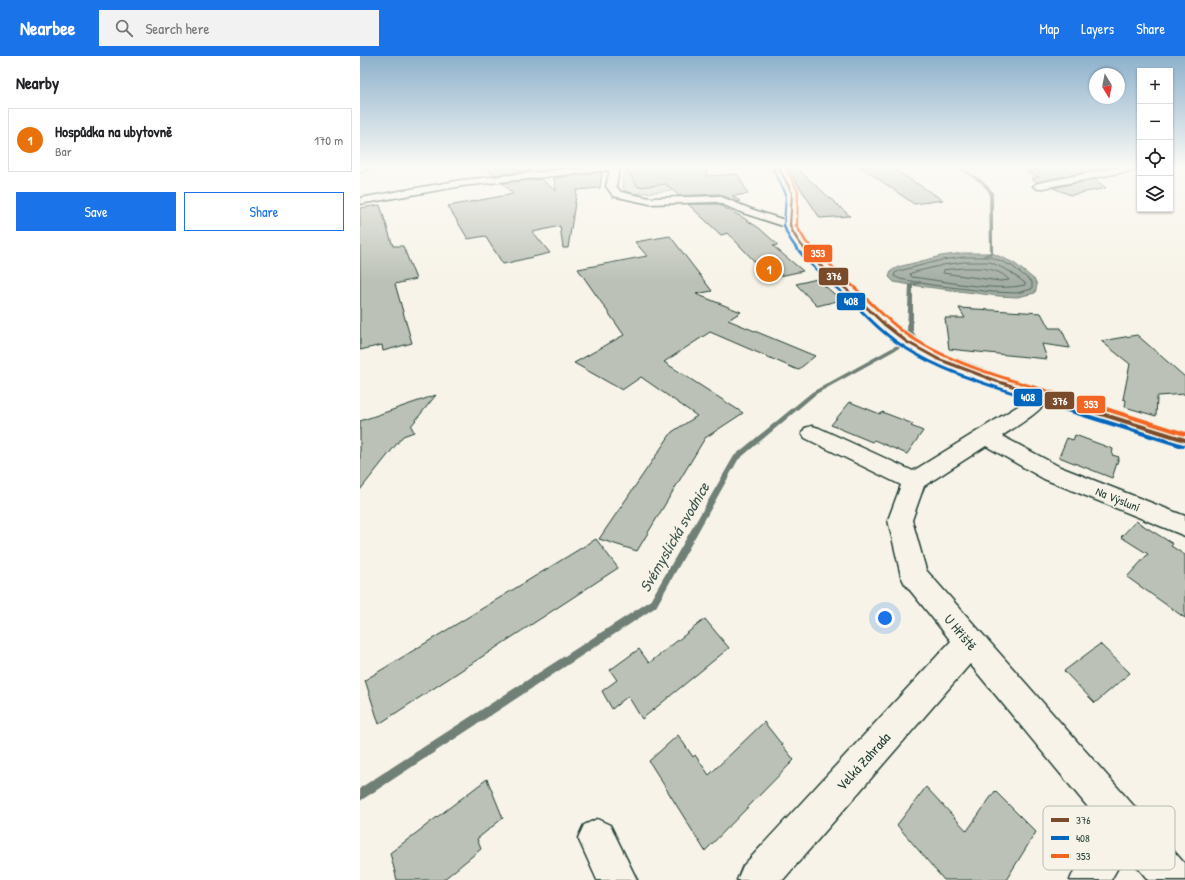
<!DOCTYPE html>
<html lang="en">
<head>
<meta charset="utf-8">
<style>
	body { margin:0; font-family:"Patrick Hand",sans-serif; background:#f2f2f2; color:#202124 }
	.controls { position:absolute; right:12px; top:12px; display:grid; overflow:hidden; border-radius:0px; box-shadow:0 1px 3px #0004 }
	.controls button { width:36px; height:36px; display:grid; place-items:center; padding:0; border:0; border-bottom:1px solid #e0e0e0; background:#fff; color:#202124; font:20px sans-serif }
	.compass { position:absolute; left:729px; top:12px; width:36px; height:36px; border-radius:50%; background:#fff; box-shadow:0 1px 3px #0004; rotate:170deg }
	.you { position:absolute; left:525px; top:562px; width:14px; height:14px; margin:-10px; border:3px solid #fff; border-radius:50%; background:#1a73e8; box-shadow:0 0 0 6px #1a73e833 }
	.badge { display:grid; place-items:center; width:26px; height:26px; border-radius:50%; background:#1a73e8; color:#fff; font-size:13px; font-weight:700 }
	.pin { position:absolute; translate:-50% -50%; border:2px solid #fff; box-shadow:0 1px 4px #0006 }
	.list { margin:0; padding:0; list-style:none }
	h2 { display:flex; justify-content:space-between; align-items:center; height:52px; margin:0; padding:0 16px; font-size:17px }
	h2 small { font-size:13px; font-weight:400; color:#757577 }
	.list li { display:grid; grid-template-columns:26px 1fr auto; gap:12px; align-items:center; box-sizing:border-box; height:64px; margin:0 8px 8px; padding:0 8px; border:1px solid #e0e0e0; border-radius:0px }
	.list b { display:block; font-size:15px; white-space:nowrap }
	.list p { margin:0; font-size:13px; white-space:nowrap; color:#757577 }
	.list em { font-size:13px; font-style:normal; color:#757577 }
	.actions { display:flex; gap:8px; padding:12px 16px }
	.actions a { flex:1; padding:9px 0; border:1px solid #1a73e8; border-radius:0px; text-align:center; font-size:14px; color:#1a73e8 }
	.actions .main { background:#1a73e8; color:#fff }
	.icon { flex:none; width:22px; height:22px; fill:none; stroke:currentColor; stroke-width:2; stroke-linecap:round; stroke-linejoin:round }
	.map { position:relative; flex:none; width:825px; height:824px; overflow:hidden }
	header { display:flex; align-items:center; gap:24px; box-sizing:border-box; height:56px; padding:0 20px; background:#1a73e8; color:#fff }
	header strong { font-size:19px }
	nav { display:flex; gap:22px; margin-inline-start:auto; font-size:14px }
	.search { width:280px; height:36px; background:#f2f2f2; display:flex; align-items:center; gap:10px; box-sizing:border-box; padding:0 14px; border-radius:0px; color:#757577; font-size:15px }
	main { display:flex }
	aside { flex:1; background:#fff }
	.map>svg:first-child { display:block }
	.green { fill:#d3d5ca; stroke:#79897f }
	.water { fill:#a4ada3; stroke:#6f8077 }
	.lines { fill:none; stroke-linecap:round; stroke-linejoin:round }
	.shore { stroke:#546a60; stroke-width:1 }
	.stream { fill:#6f8077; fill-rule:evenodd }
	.building { fill:#bbc1b6; stroke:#1f3d34 }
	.street-casing { stroke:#1f3d34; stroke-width:3 }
	.secondary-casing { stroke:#1f3d34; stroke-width:3 }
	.highway-casing { stroke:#1f3d34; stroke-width:3 }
	.street { fill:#f7f3e8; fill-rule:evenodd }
	.secondary { fill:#f7f3e8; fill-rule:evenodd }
	.highway { fill:#f7f3e8; fill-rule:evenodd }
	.bus-1-far3-casing { stroke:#f7f3e8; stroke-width:3.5 }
	.bus-1-far2-casing { stroke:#f7f3e8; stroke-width:4.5 }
	.bus-1-far1-casing { stroke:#f7f3e8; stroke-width:5.5 }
	.bus-1-casing { stroke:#f7f3e8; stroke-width:7 }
	.bus-2-far3-casing { stroke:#f7f3e8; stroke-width:3.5 }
	.bus-2-far2-casing { stroke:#f7f3e8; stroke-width:4.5 }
	.bus-2-far1-casing { stroke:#f7f3e8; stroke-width:5.5 }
	.bus-2-casing { stroke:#f7f3e8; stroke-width:7 }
	.bus-3-far3-casing { stroke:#f7f3e8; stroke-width:3.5 }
	.bus-3-far2-casing { stroke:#f7f3e8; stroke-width:4.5 }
	.bus-3-far1-casing { stroke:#f7f3e8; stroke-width:5.5 }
	.bus-3-casing { stroke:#f7f3e8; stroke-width:7 }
	.bus-1-far3 { stroke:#7a4b2a; stroke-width:2 }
	.bus-1-far2 { stroke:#7a4b2a; stroke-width:2.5 }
	.bus-1-far1 { stroke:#7a4b2a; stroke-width:3 }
	.bus-1 { stroke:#7a4b2a; stroke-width:4 }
	.bus-2-far3 { stroke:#0065bd; stroke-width:2 }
	.bus-2-far2 { stroke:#0065bd; stroke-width:2.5 }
	.bus-2-far1 { stroke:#0065bd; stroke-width:3 }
	.bus-2 { stroke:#0065bd; stroke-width:4 }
	.bus-3-far3 { stroke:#f26522; stroke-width:2 }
	.bus-3-far2 { stroke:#f26522; stroke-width:2.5 }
	.bus-3-far1 { stroke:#f26522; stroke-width:3 }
	.bus-3 { stroke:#f26522; stroke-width:4 }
	.labels { text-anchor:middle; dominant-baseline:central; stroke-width:3; stroke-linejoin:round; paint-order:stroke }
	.street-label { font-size:12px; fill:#1f3d34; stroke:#f7f3e8 }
	.near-street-label { font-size:14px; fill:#1f3d34; stroke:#f7f3e8 }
	.near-water-label { font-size:16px; font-style:italic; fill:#405950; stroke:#f7f3e8 }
	.key { fill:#f7f3e8; stroke:#b6bcb2; stroke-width:1 }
	.key-label { font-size:11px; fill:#1f3d34 }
	.line-badge { stroke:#f7f3e8; stroke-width:1.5 }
	.badge-label { font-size:11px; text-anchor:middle; font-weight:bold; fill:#fff }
</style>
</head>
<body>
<header>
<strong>Nearbee</strong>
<div class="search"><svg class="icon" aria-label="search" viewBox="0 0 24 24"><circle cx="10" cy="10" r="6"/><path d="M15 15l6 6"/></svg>Search here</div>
<nav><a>Map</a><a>Layers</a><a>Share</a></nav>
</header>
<main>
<aside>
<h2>Nearby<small></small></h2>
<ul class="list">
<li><span class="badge" style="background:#e8710a">1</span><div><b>Hospůdka na ubytovně</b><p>Bar</p></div><em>170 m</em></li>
</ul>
<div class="actions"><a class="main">Save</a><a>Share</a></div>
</aside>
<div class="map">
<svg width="825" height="824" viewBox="0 0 825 824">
	<rect width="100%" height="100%" fill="#f7f3e8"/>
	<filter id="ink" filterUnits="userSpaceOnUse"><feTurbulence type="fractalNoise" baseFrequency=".025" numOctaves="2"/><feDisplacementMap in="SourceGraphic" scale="8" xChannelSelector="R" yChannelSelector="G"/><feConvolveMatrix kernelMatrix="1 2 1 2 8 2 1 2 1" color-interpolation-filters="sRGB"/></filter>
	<g filter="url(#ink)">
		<!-- green -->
		<path class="green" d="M269,114L323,133L274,138L264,134L262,121Z"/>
		<!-- water -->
		<path class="water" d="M603,197H632L654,207L675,224L677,229L675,237L657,241L639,240L551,229L534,226L529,221L531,215L538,211L581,200Z"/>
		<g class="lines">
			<!-- shore -->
			<path class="shore" d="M604,201H631L652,210L672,226V233L657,237L633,236L572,229L540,223L534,220L535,217L539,215L582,204Z
				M604,206H630L649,215L665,227V229C633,236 585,225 552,221L550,219L551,217L583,209Z
				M604,212C620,212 638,211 649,224L640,225L583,217L584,214Z"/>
			<!-- stream -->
			<path class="stream" d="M595,110H599L623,125L633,136V198L624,201L622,200L630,196L629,136L621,127Z
				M559,225H561V227L553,230V275L557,282L554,284L552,283L547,275L549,229Z
				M539,288L541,289V291L456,338L378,404L296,551L0,745V732L290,545L374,400L452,336Z"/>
		</g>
		<!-- building -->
		<path class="building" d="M124,110H165L171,115L133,119Z
			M271,110H346L347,120L378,118L388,138L372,140L380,145L377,146L359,138L319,140L306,128L278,131L266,113Z
			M431,110H434L490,160L460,162L428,113Z
			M500,110H529L583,144L554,148Z
			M698,110H720L727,116L677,126L671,123L679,121L666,116Z
			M242,116L240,132L217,134L208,192H203L200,170L173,176L190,197L143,208L125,180L108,183L88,150L153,138L142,127L181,123L196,135L194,122Z
			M735,123L746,132L711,139L693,132Z
			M328,148H357L382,161L399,172L418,189L413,190L443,215L410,222L368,177L361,179Z
			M20,149L33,190H43L56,223L35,228L52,287L23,295L22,289L0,294V152Z
			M310,180L352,235L336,238L381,256L368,264L455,300L438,314L350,276L304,306L383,357L345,382L277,495L239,483L312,376L337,360L281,321L262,334L214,307L264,279L218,213L287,200L275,186Z
			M457,223L481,244L457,250L436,228Z
			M599,252L681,257L689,272H701L710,292L682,288L687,303L589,293L585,262H605Z
			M777,279L825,321V338L798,340L797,342L796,360L765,351L766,344L763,343L770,308L741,285Z
			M76,339L51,370L54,376L43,380L0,434V365Z
			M490,346L520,358L522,356L553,368L551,370L563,375L547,398L514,384L512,386L471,369Z
			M715,379L753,393L752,399L759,401L752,422L699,401L707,382L713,384Z
			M776,465L813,488L811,490L825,499V562L767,521L788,498L761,481Z
			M236,483L258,512L19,668L5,624Z
			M345,563L369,592L282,663L268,640L252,653L242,635L257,624L250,614L279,593L289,607Z
			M740,588L770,617L735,647L704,615Z
			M404,666L434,704L345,795L289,705L318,679L333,701L335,699L349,719Z
			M127,723L143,762L117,783L121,793L83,824H37L30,797Z
			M566,731L607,775L635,735L676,776L646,824H584L537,769Z"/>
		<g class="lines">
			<defs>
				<path id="street" d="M235,110H270L259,113L256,130L261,136L290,142L359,140L391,153L434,167L436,169L434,171H426L383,157L357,146L290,148L253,140L246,130L250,114L102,130L0,148V142L102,124Z
					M764,110H780V113L678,133L673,130L678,127Z
					M682,334L689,336L691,340C680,357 658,369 642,380L700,411L825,460V480L684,423L626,390L564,430L552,464L566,514L825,808V824H788L766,797L751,824H710L716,810L741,767L610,608L423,824H377L383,810L591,585L545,528L541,520L528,464L541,429L445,382L442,377L445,372L452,370L459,372L553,415L658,350L675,336Z
					M237,763L250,769L277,824H237L218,782L224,769Z"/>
				<path id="secondary" d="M414,110H423C427,118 436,130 437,139C439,162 430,166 445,187L530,265L553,282L584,299L642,321L825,377V391L630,329L572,307L541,290L518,271L437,193L426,177L424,169L427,137Z"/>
				<path id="highway" d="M0,110H13L0,116Z"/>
			</defs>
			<!-- street casing -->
			<use href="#street" class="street-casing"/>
			<!-- secondary casing -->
			<use href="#secondary" class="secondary-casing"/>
			<!-- highway casing -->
			<use href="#highway" class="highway-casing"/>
			<!-- street -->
			<use href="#street" class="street"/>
			<!-- secondary -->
			<use href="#secondary" class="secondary"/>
			<!-- highway -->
			<use href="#highway" class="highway"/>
			<defs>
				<path id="bus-1-far3" d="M418,110L432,137L430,170"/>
				<path id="bus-1-far2" d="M430,169C436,192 482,229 501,246"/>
				<path id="bus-1-far1" d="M500,245L524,268L547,286L578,303L636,325L694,343"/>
				<path id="bus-1" d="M690,342L825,384"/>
				<path id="bus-2-far3" d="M413,113L426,138L424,170"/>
				<path id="bus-2-far2" d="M424,169C430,195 472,227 492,246"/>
				<path id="bus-2-far1" d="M491,245C508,261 524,279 544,291C583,316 629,329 672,343"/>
				<path id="bus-2" d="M669,342L823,390"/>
				<path id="bus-3-far3" d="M425,110L438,135L437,170"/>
				<path id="bus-3-far2" d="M436,169L446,186L510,246"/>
				<path id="bus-3-far1" d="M509,245C522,258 536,272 551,281C596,311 662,327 714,343"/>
				<path id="bus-3" d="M711,342L825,378"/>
			</defs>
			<!-- bus-1-far3 casing -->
			<use href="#bus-1-far3" class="bus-1-far3-casing"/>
			<!-- bus-1-far2 casing -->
			<use href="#bus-1-far2" class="bus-1-far2-casing"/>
			<!-- bus-1-far1 casing -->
			<use href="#bus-1-far1" class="bus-1-far1-casing"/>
			<!-- bus-1 casing -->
			<use href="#bus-1" class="bus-1-casing"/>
			<!-- bus-2-far3 casing -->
			<use href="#bus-2-far3" class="bus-2-far3-casing"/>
			<!-- bus-2-far2 casing -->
			<use href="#bus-2-far2" class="bus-2-far2-casing"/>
			<!-- bus-2-far1 casing -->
			<use href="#bus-2-far1" class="bus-2-far1-casing"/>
			<!-- bus-2 casing -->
			<use href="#bus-2" class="bus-2-casing"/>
			<!-- bus-3-far3 casing -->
			<use href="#bus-3-far3" class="bus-3-far3-casing"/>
			<!-- bus-3-far2 casing -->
			<use href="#bus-3-far2" class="bus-3-far2-casing"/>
			<!-- bus-3-far1 casing -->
			<use href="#bus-3-far1" class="bus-3-far1-casing"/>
			<!-- bus-3 casing -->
			<use href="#bus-3" class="bus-3-casing"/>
			<!-- bus-1-far3 -->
			<use href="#bus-1-far3" class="bus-1-far3"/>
			<!-- bus-1-far2 -->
			<use href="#bus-1-far2" class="bus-1-far2"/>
			<!-- bus-1-far1 -->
			<use href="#bus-1-far1" class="bus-1-far1"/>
			<!-- bus-1 -->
			<use href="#bus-1" class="bus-1"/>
			<!-- bus-2-far3 -->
			<use href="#bus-2-far3" class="bus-2-far3"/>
			<!-- bus-2-far2 -->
			<use href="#bus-2-far2" class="bus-2-far2"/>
			<!-- bus-2-far1 -->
			<use href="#bus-2-far1" class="bus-2-far1"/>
			<!-- bus-2 -->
			<use href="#bus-2" class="bus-2"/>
			<!-- bus-3-far3 -->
			<use href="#bus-3-far3" class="bus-3-far3"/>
			<!-- bus-3-far2 -->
			<use href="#bus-3-far2" class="bus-3-far2"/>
			<!-- bus-3-far1 -->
			<use href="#bus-3-far1" class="bus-3-far1"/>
			<!-- bus-3 -->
			<use href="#bus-3" class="bus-3"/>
		</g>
	</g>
	<!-- sky -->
	<linearGradient id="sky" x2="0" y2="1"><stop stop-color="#8db1cc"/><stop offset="0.49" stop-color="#fbfaf5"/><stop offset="1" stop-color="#fbfaf5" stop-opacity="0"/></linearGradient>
	<rect width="825" height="226" fill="url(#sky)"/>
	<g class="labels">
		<!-- street labels -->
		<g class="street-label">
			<text transform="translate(758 443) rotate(22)">Na Výsluní</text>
		</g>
		<!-- near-street labels -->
		<g class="near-street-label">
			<text transform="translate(601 576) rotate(50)">U Hřiště</text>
			<text transform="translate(503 705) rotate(-48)">Velká Zahrada</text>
		</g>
		<!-- near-water labels -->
		<g class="near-water-label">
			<text transform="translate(314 481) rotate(-60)">Svémyslická svodnice</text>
		</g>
	</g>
	<!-- legend -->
	<rect x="683" y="750" width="132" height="64" rx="6" class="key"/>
	<rect x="691" y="762" width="18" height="4" fill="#7a4b2a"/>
	<rect x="691" y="780" width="18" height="4" fill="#0065bd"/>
	<rect x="691" y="798" width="18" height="4" fill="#f26522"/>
	<g class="key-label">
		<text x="716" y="768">376</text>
		<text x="716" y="786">408</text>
		<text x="716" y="804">353</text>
	</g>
	<g class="line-badge">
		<rect x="443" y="188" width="30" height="19" rx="4" fill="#f26522"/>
		<rect x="458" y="211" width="31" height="19" rx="4" fill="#7a4b2a"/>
		<rect x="476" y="236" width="30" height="19" rx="4" fill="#0065bd"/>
		<rect x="653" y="332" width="30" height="19" rx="4" fill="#0065bd"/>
		<rect x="684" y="335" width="31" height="19" rx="4" fill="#7a4b2a"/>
		<rect x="716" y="339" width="30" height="19" rx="4" fill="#f26522"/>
	</g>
	<g class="badge-label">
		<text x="458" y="201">353</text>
		<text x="474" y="224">376</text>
		<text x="491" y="249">408</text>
		<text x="668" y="345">408</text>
		<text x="700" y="349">376</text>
		<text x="731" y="352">353</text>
	</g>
</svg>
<div class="controls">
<button>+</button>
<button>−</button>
<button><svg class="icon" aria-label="locate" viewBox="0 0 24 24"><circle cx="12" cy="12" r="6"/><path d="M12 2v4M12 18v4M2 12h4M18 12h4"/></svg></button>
<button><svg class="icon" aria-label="layers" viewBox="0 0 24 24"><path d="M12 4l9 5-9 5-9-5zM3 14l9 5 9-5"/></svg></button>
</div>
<svg class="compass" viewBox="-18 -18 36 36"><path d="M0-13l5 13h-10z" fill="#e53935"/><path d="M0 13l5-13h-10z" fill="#757577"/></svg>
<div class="you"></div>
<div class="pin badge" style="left:409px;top:213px;background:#e8710a">1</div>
</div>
</main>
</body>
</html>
